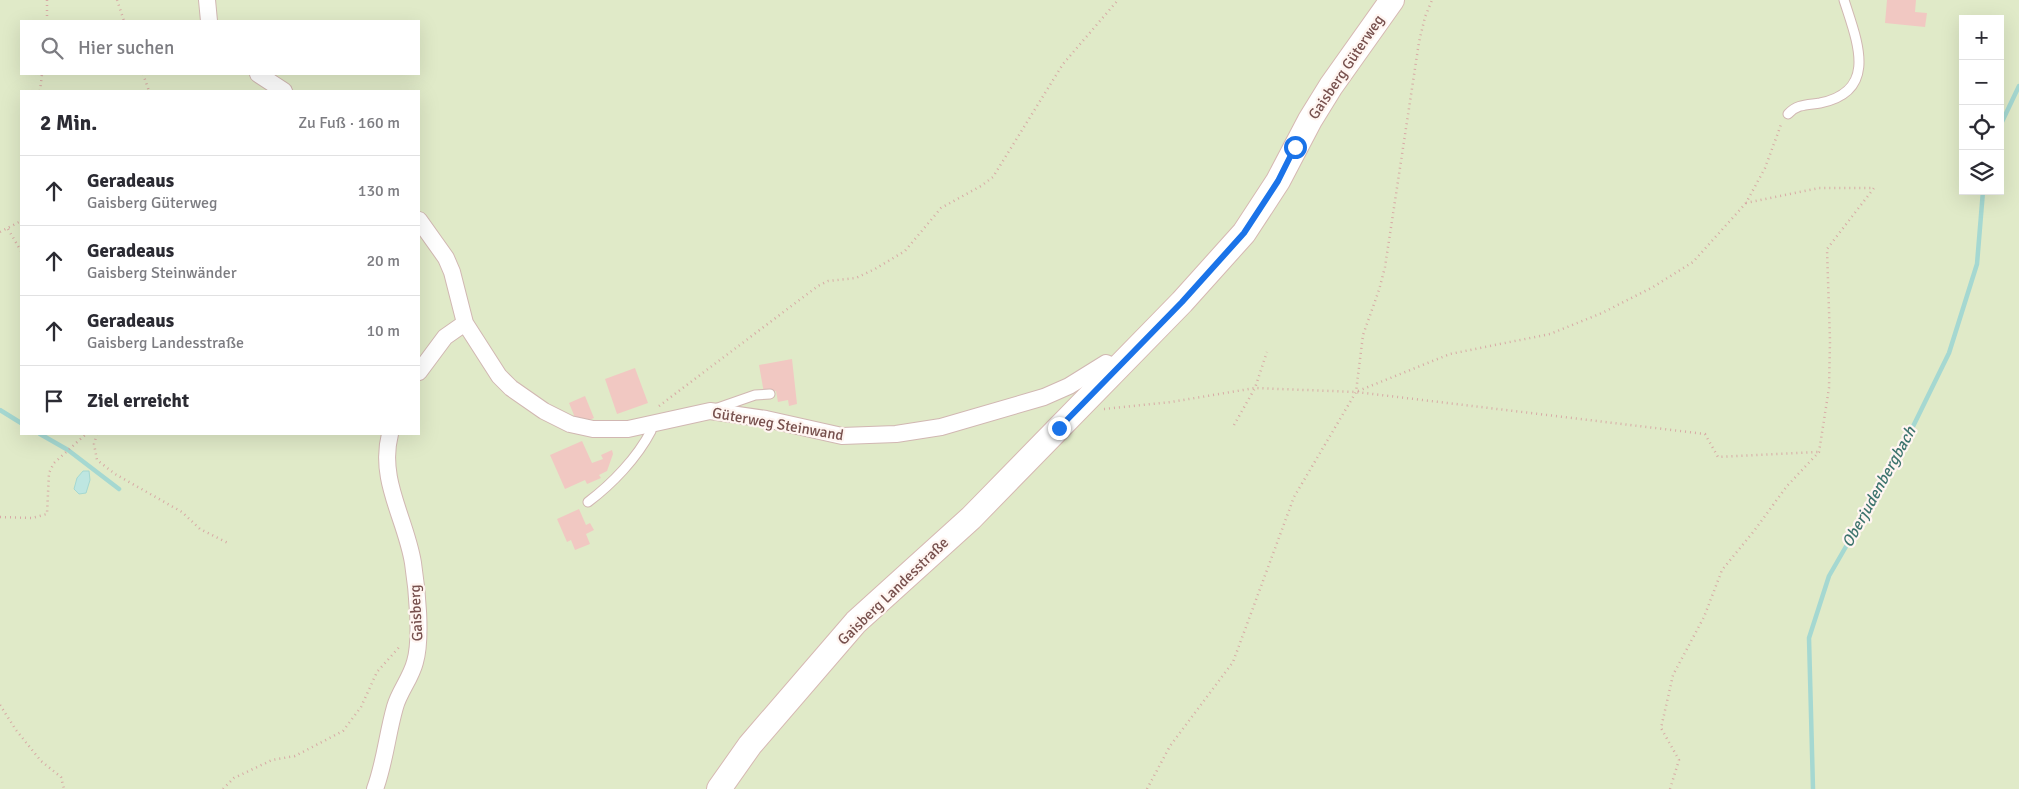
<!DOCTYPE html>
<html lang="de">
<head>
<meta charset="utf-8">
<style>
	body { margin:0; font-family:Signika,sans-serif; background:#f7f7f7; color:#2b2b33 }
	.controls { position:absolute; right:15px; top:15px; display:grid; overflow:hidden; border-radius:0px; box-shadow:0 5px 20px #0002 }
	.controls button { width:45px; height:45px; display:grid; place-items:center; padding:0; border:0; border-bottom:1px solid #e1e1e2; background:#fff; color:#2b2b33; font:25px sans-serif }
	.stop { position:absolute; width:15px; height:15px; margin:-11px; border:4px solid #1a73e8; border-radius:50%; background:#fff }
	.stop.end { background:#1a73e8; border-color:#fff; box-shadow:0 1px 5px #0008 }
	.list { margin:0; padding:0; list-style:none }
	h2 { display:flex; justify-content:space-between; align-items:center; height:65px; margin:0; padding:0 20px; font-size:21px }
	h2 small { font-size:16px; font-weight:400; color:#7c7c81 }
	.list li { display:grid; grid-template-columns:32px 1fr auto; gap:15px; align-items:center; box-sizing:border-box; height:70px; padding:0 20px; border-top:1px solid #e1e1e2 }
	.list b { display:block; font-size:19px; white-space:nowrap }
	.list p { margin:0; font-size:16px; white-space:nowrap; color:#7c7c81 }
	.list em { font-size:16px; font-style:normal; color:#7c7c81 }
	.icon { flex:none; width:28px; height:28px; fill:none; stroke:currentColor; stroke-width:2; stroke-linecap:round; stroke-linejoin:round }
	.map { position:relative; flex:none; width:2019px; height:789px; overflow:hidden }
	.search { position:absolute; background:#fff; box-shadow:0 5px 20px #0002; left:20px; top:20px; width:400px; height:55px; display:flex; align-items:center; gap:12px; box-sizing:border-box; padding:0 18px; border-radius:0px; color:#7c7c81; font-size:19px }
	.panel { position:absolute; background:#fff; box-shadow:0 5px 20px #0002; left:20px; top:90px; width:400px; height:345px; border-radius:0px }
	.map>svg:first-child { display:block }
	.green { fill:#e0eac8; fill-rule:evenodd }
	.water { fill:#bee6e1; stroke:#a5d8d1 }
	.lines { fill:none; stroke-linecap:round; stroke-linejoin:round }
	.stream { stroke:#a5d8d1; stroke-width:4.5 }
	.building { fill:#f1c8c2 }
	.service-casing { stroke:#d1b7b2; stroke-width:11 }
	.minor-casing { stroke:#d1b7b2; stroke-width:18 }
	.secondary-casing { stroke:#d6b8b2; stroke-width:26 }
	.path { stroke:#d7aaa5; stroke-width:2.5; stroke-dasharray:1 4; stroke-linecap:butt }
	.service { stroke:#fff; stroke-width:9 }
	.minor { stroke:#fff; stroke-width:16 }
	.secondary { stroke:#fff; stroke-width:24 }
	.route { stroke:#1a73e8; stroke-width:6 }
	.labels { text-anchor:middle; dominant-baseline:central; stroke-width:4.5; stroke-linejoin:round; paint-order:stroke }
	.street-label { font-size:15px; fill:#77504d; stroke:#fff5f1 }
	.water-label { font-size:16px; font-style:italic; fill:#3d746e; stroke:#fff5f1 }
</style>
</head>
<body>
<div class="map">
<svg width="2019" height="789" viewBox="0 0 2019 789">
	<rect width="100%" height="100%" fill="#fcf0ea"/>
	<!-- green -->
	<path class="green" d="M0,0H2019V789H0ZM1963,19H2000V191H1963ZM21,21H419V74H21ZM21,91H419V434H21Z"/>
	<!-- water -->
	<path class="water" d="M83,471H89L90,480L86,493L79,494L74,489L77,478Z"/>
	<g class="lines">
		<!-- stream -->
		<path class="stream" d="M2000,126L2019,86
			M0,410L21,423
			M40,434L68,450L119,489
			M1813,789L1809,638L1829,576L1900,453L1949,353L1977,264L1983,191"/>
	</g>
	<!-- building -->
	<path class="building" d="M1887,0H1916L1915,12L1927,13L1925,27L1885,23Z
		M792,359L797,404L789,406L788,400L778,402L776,391L764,393L759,365Z
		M635,368L648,403L617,414L605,379Z
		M585,396L594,418L582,423L576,420L569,403Z
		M582,441L592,463L603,459L601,455L612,450L613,454L607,471L599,475L601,478L587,484L585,480L565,489L550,455Z
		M579,509L586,525L590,523L594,530L586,534L590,544L575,550L571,540L567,542L557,519Z"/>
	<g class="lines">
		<defs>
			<path id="service" d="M1788,114C1797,104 1807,105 1820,103C1879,91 1857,41 1844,0
				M712,410L755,395L770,394
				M588,502C612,484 637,458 651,431L650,424"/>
			<path id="minor" d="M207,0L209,21
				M258,74L284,91
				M419,220L446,258L452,272L465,323L499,376L511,388L544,411L570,424L593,429H628L710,411L766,419L842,436L896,434L941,427L1044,397L1069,386L1106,363L1117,368
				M419,372L445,337L465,323
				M375,789C385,762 387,735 395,707C399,692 411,678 415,662C422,638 417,589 413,563C406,519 378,480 390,434"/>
			<path id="secondary" d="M719,789L750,745L856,622L971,518L1182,302L1244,233L1278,181L1310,120L1331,86L1392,0"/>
		</defs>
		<!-- service casing -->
		<use href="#service" class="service-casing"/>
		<!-- minor casing -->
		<use href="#minor" class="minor-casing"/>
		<!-- secondary casing -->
		<use href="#secondary" class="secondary-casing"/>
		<!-- path -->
		<path class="path" d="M117,0L124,21
			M47,21V0
			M143,74L149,91
			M40,91L42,74
			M8,229L21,251
			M0,232L21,221
			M1358,391L1450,354L1550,334L1602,313L1653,287L1693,262L1746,203
			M659,406L818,286L828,281L856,278L875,269L905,251L941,208L981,186L993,177L1063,64L1118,0
			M1104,409L1171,402L1255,388L1356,392L1705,434L1718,457L1818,452
			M1234,425L1255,388L1267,352
			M97,434L94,444L97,460L115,474L182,512L200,529L228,543
			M0,517L32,518L47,514L49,473L54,463L86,434
			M0,705L16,730L41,761L61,777L64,789
			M223,789L234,778L272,760L295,756L343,731L361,707L377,672L401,645
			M1147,789L1170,746L1233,662L1294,497L1356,392L1363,335L1379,290L1385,267L1419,42L1425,17L1432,0
			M1670,789L1679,760L1661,728L1673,675L1704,617L1722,570L1754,531L1787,486L1819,452L1829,388L1830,341L1827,249L1874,188H1819L1746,203L1765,168L1782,122"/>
		<!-- service -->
		<use href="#service" class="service"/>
		<!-- minor -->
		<use href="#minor" class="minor"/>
		<!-- secondary -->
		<use href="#secondary" class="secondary"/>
	</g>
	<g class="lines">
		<!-- route -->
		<path class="route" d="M1059,428L1182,302L1244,233L1278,181L1295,147"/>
	</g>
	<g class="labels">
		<!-- street labels -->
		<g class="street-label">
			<text transform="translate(1346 67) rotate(-56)">Gaisberg Güterweg</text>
			<text transform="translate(778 424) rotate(10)">Güterweg Steinwand</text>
			<text transform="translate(893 591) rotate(-44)">Gaisberg Landesstraße</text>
			<text transform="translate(416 613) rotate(-93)">Gaisberg</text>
		</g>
		<!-- water labels -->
		<g class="water-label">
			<text transform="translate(1879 487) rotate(-61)">Oberjudenbergbach</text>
		</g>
	</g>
</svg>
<div class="controls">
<button>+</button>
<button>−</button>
<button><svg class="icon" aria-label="locate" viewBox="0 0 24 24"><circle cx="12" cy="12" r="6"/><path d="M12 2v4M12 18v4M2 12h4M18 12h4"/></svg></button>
<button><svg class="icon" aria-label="layers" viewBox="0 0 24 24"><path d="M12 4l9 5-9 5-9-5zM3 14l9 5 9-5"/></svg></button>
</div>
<div class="stop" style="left:1295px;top:147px"></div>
<div class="stop end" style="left:1059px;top:428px"></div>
<div class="search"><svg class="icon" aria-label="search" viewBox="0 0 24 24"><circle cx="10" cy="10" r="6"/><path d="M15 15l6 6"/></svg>Hier suchen</div>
<section class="panel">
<h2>2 Min.<small>Zu Fuß · 160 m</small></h2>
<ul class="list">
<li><svg class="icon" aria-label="ahead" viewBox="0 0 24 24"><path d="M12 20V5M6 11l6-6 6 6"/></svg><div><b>Geradeaus</b><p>Gaisberg Güterweg</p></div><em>130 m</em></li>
<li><svg class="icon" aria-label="ahead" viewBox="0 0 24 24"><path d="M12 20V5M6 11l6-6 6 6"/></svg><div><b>Geradeaus</b><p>Gaisberg Steinwänder</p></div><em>20 m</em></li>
<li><svg class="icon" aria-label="ahead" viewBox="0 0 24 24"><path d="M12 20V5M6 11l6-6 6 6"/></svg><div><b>Geradeaus</b><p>Gaisberg Landesstraße</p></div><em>10 m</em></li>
<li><svg class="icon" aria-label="arrive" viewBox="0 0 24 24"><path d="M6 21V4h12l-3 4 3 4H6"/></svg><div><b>Ziel erreicht</b></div></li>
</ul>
</section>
</div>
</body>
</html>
